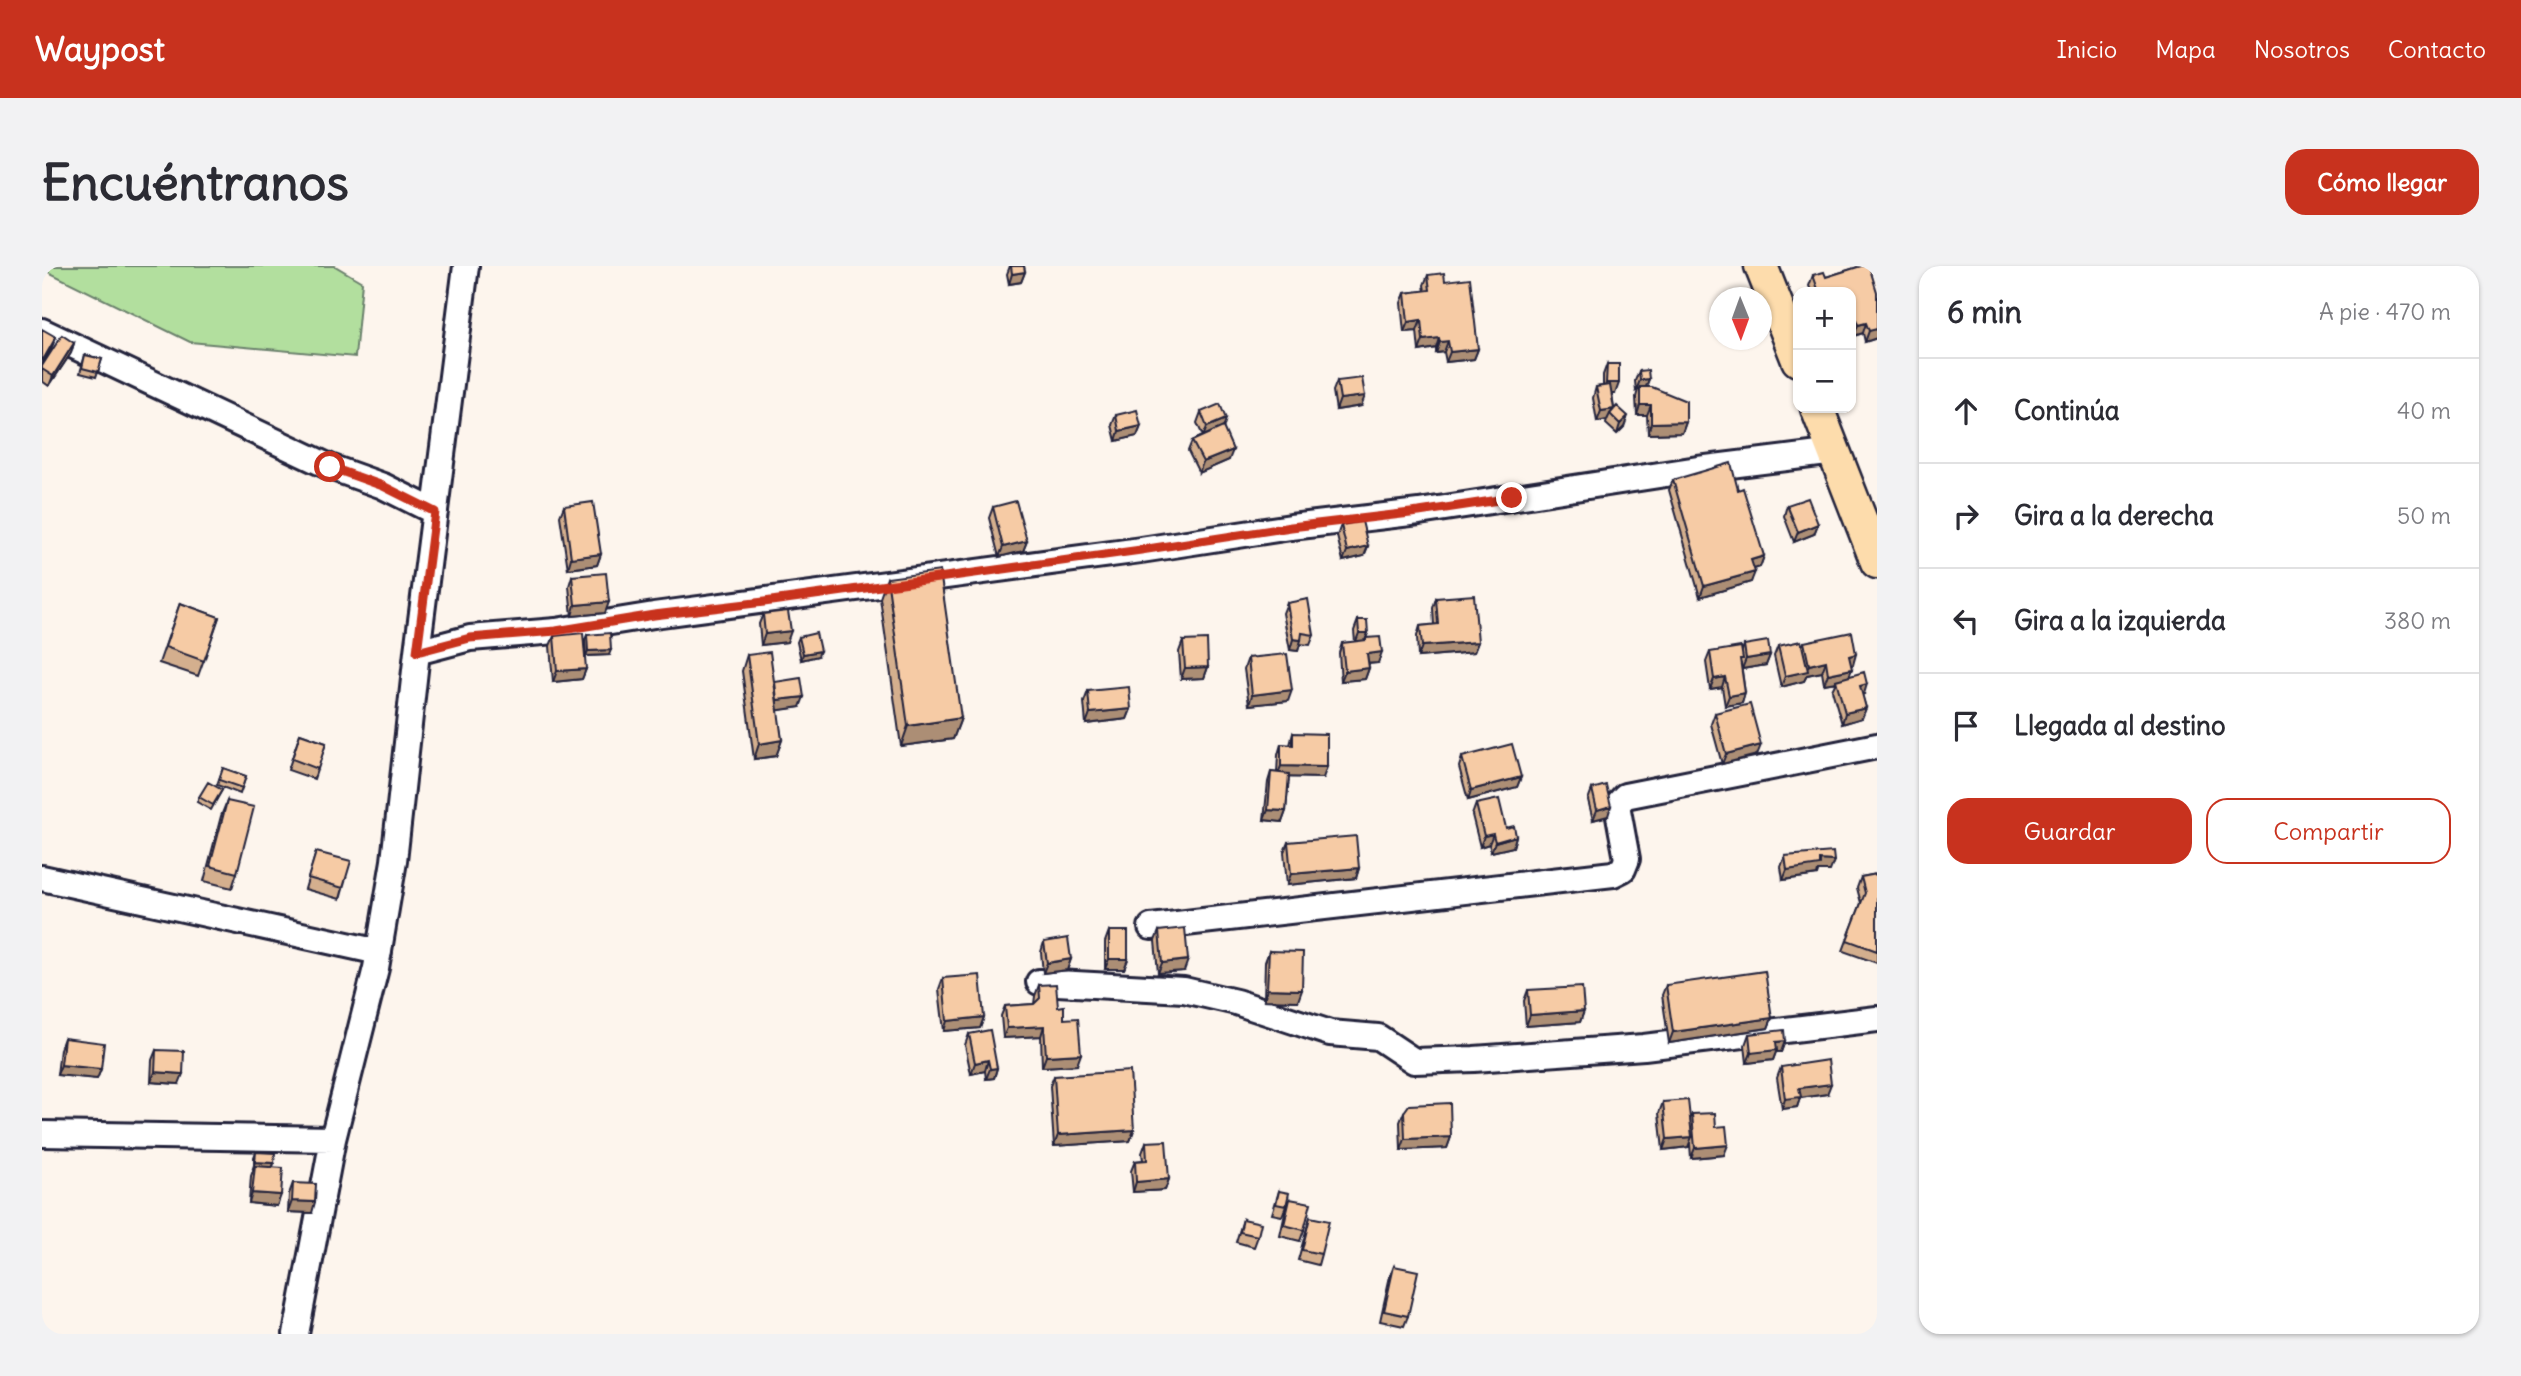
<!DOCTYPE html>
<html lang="es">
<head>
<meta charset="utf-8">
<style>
	body { margin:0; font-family:Delius,sans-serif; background:#f2f2f3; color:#2b2b33 }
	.controls { position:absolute; right:21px; top:21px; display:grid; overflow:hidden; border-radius:14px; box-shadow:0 2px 5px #0004 }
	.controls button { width:63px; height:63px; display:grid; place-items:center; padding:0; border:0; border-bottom:2px solid #e1e1e2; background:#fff; color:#2b2b33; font:35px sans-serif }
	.compass { position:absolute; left:1667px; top:21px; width:63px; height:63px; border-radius:50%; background:#fff; box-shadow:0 2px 5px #0004; rotate:179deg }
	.stop { position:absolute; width:21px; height:21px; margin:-16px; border:5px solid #c8321e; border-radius:50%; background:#fff }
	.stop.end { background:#c8321e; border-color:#fff; box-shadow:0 2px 7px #0008 }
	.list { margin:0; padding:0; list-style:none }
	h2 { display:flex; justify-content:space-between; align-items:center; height:91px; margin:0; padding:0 28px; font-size:30px }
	h2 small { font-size:23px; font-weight:400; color:#7c7c81 }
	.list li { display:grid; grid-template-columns:46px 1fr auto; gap:21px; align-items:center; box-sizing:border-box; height:105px; padding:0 28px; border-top:2px solid #e1e1e2 }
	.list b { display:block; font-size:26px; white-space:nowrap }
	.list em { font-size:23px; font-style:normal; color:#7c7c81 }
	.actions { display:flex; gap:14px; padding:21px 28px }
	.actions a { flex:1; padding:16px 0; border:2px solid #c8321e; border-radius:21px; text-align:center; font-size:24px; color:#c8321e }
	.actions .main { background:#c8321e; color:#fff }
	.icon { flex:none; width:38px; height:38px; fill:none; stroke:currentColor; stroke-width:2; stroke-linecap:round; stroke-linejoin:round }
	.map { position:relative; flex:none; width:1835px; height:1068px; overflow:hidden; border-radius:21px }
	header { display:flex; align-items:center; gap:42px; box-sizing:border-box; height:98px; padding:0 35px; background:#c8321e; color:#fff }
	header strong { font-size:33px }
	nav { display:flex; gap:38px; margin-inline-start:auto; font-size:24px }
	.intro { display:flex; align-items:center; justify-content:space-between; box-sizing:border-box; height:168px; padding:0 42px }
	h1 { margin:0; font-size:49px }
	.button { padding:18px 32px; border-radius:21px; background:#c8321e; color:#fff; font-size:24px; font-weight:700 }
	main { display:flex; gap:42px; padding:0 42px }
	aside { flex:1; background:#fff; border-radius:21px; box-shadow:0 2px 5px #0004 }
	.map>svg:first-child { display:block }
	.green { fill:#b2df9e; stroke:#6a806c; stroke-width:2 }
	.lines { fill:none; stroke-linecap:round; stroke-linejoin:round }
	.minor-casing { stroke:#22223b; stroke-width:30 }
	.major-casing { stroke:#22223b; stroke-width:37 }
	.minor { stroke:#fff; stroke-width:24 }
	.major { stroke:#fddcac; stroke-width:32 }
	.wall { fill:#d4af8e; stroke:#22223b; stroke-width:2 }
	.shaded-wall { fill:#ac8e74; stroke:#22223b; stroke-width:2 }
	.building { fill:#f6cba5; stroke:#22223b; stroke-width:2 }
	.route { stroke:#c8321e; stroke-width:9 }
</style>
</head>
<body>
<header>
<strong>Waypost</strong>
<nav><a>Inicio</a><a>Mapa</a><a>Nosotros</a><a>Contacto</a></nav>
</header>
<div class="intro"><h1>Encuéntranos</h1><a class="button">Cómo llegar</a></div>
<main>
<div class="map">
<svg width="1835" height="1068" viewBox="0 0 1835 1068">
	<rect width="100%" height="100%" fill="#fdf5ed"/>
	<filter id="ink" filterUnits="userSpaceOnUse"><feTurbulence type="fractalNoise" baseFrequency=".0143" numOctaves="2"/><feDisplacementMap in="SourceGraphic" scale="14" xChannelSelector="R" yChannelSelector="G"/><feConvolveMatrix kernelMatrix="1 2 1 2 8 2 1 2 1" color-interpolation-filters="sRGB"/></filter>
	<g filter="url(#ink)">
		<!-- green -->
		<path class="green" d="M0,0H293L320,16L313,91L148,76L0,3Z"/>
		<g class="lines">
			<defs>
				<path id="minor" d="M0,65L288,201L341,220L393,246
					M375,386L428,372L514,365L612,349L1099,284L1249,261L1377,246L1656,203L1793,186
					M0,612L337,686
					M1109,661L1571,608L1581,603L1585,593L1575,539L1583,530L1835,480
					M997,716L1142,724L1194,736L1288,767L1336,771L1372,795L1432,793L1602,781L1835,753
					M0,868L291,873
					M254,1068L291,873L334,702L352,595L375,386L424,0"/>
				<path id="major" d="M1719,0L1756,94
					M1775,142L1835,296"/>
			</defs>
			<!-- minor casing -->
			<use href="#minor" class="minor-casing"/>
			<!-- major casing -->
			<use href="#major" class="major-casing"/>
			<!-- minor -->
			<use href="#minor" class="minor"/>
			<!-- major -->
			<use href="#major" class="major"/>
		</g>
		<!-- wall -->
		<path class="wall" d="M968,0H982L983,6L979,16L967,18L965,8Z
			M1819,0L1835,72L1823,76L1821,67L1812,70L1809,61V26H1770L1767,20L1771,9L1784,11Z
			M1386,9L1403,15L1436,83L1432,93L1404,96L1402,86L1394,87V82L1377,85L1375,65L1362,66L1359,37L1363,27L1383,25L1382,19Z
			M32,77L29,87L7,120L0,115V100Z
			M43,89L60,93L54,111L38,107Z
			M1565,98L1573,128H1570L1572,143L1582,161L1575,168L1564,158L1565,154L1555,156L1551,132L1554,121L1561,120V109Z
			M1597,105L1607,113L1604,121L1644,156L1640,167L1606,168L1605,149H1595L1594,131L1596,124L1594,125L1593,115Z
			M1295,115L1319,140L1294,144L1291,125Z
			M1159,146L1181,162L1187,194L1157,207L1146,185L1150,175L1161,170L1155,157Z
			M1074,149L1099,160L1095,170L1074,175L1070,159Z
			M1631,214L1696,224L1722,290L1718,301L1712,303L1709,316L1658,331L1627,224Z
			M1745,239L1776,258L1772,268L1752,276L1742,250Z
			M522,240L559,288L555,299L526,303L518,250Z
			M951,241L985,275L981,285L957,291L947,252Z
			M1299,259L1326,280L1322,290L1301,295L1295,270Z
			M530,310L563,347L530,350L527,320Z
			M845,312L919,452L911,473L859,480L838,332Z
			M1394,332L1436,376L1432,386L1376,391L1375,370L1378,360L1392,359L1391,342Z
			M138,337L177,351L156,410L117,397Z
			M1245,337L1272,369L1268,379L1258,378L1256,385L1248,384L1241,347Z
			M721,348L745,376L719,379L717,358Z
			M1316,354L1326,367L1323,374L1324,372L1336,397L1326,398L1327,402L1323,413L1299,415L1297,387L1300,377L1313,376L1312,365Z
			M545,369L567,389L544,390L543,374Z
			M512,370L544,403L540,413L511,416L508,380Z
			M757,371L776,390L759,394L755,376Z
			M1141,375L1166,401L1162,412L1139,413L1137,386Z
			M1762,376L1811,399H1809L1807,410L1822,428L1820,429L1824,442L1820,452L1800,458L1790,424L1794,416L1782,418L1780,406L1765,409L1762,415L1739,421L1732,390L1736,380H1760Z
			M1702,379L1728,389L1724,399L1700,403L1699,397L1703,427L1700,437L1683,440L1680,421L1668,423L1664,396L1668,386L1700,385Z
			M705,389L732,418L733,416L758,441L735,444L740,474L734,490L712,493L700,405Z
			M1206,392L1246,435L1207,439L1202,403Z
			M1046,425L1089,443L1085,453L1044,458L1042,436Z
			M1673,447L1715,489L1680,498L1669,458Z
			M1251,467L1281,512L1247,511L1244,545L1240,556L1222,554L1226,516L1229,506L1235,507L1236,489L1239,478L1248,479Z
			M258,468L284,477L272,513L246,504Z
			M1420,491L1479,511L1475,521L1426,534L1417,501Z
			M181,502L204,510L198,528L175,519Z
			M1550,523L1566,550L1551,554L1546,534Z
			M180,524L169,544L155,536L157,531Z
			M185,535L195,607L190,622L162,615L179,550Z
			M1434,538L1474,570L1471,581L1449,586L1447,578L1438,581L1430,549Z
			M1246,576L1317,602L1314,612L1245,619L1242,586Z
			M274,586L301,622L298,633L263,623Z
			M1743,590L1788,605H1776L1775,609L1741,614L1739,601Z
			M1835,608V697L1801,685L1819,637L1815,622L1819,611Z
			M1067,665L1086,693L1082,703H1063V676Z
			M1117,665L1142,705L1116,707L1113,675Z
			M1002,676L1029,693L1025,704L1001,707L999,686Z
			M1227,685L1256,735L1222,734L1223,696Z
			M901,712L942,751L938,762L902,765L897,723Z
			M997,719L1016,741L1022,753L1035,799L1000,801L999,770L961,772L959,750L963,740L992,738L993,730Z
			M1624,719L1730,752L1726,762L1627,777L1620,729Z
			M1486,724L1542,745L1538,756L1484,760L1482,735Z
			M927,768L955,802L952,812L944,813L943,805L929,808L923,779Z
			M1707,768L1743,775L1739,786H1734L1731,794L1705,797L1703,779Z
			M22,772L59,803L55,813L15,809L18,783Z
			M114,784L137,818L109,816L110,794Z
			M1739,801L1785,828L1758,832L1755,841L1740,843L1735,812Z
			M1012,810L1092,864L1088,875L1012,880L1008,820Z
			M1621,836L1648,852L1650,848L1674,861L1682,889L1649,892L1648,878L1646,881L1621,884L1617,847Z
			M1362,846L1409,871L1405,882L1359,884L1358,856Z
			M1104,876L1127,913L1123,924L1091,926L1089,905L1093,895L1101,894L1100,887Z
			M214,886L232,897L231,901L235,940L207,937L209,910L212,902V891Z
			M251,917L270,947L246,946L247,928Z
			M1237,925L1244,940L1240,950L1230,948Z
			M1248,933L1262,964L1258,975L1238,970L1244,943Z
			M1268,951L1279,988L1276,999L1256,994Z
			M1201,953L1216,970L1212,981L1194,976Z
			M1352,1000L1366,1050L1362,1060L1338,1055L1348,1010Z"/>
		<!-- shaded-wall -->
		<path class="shaded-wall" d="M983,6L979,16L967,18L970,8Z
			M1813,50L1809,61V52Z
			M1379,54L1375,65L1362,66L1366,56Z
			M1824,57L1821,67L1812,70L1816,59Z
			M1835,60V72L1823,76L1827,65Z
			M14,71L10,81L0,99L1,94Z
			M1397,72L1394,82L1377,85L1381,74Z
			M1406,75L1402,86L1394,87L1398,76Z
			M32,77L29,87L7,120L11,110Z
			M1436,83L1432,93L1404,96L1408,86Z
			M1607,113L1603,123L1598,121L1596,124L1594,125L1598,114Z
			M1564,117H1577L1573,128H1561Z
			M1323,130L1319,140L1294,144L1298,133Z
			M1598,139H1609L1605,149H1595Z
			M1572,143L1568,148L1565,154L1555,156L1559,145Z
			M1586,150L1582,161L1575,168L1578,158Z
			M1184,153L1181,163L1161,171L1165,161Z
			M1644,156L1640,167L1606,168L1609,157Z
			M1099,160L1095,170L1074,175L1077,165Z
			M1191,184L1187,194L1157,207L1161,196Z
			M1776,258L1772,268L1752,276L1756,266Z
			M985,275L981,285L957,291L961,281Z
			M1326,280L1322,290L1301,295L1305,285Z
			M559,288L555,299L526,303L529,292Z
			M1722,290L1718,301L1706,305L1709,294Z
			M1713,306L1709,316L1658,331L1662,320Z
			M567,336L563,347L530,350L533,339Z
			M749,365L745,376L719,379L723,368Z
			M1317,367H1326L1322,377L1313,378Z
			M1251,373L1259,374L1256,385L1248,384Z
			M1436,376L1432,386L1376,391L1380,380Z
			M569,384L567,389L544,390L546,385Z
			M778,385L776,390L759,394L761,388Z
			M1340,386L1336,397L1321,398L1325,388Z
			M1814,388L1811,399L1803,400L1807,390Z
			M1728,389L1724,399L1700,403L1704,393Z
			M1784,395L1780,406L1765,409L1762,415L1739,421L1743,410L1764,405L1767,399Z
			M1166,401L1162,412L1139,413L1143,402Z
			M1327,402L1323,413L1299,415L1303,405Z
			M544,403L540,413L511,416L515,405Z
			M1810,403L1806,413L1794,414V416L1782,418L1786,408Z
			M1683,411L1680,421L1668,423L1672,413Z
			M1825,418L1822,428L1814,430L1818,420Z
			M1250,424L1246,435L1207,439L1210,429Z
			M1703,427L1700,437L1683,440L1687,430Z
			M762,431L758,441L732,445L735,434Z
			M1824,442L1820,452L1800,458L1803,447Z
			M1089,443L1085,453L1044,458L1048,447Z
			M919,452L911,473L859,480L866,460Z
			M740,474L734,490L712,493L717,478Z
			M1719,479L1715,489L1680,498L1684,488Z
			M1239,500L1285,501L1281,512L1235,511Z
			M1479,511L1475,521L1426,534L1429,524Z
			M1569,540L1566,550L1551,554L1555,544Z
			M1226,544L1244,545L1240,556L1222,554Z
			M1451,568L1447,578L1438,581L1442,570Z
			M1474,570L1471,581L1449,586L1453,576Z
			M1778,594L1792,595L1788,605H1776L1775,609L1741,614L1745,604Z
			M1317,602L1314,612L1245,619L1249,608Z
			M1029,693L1025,704L1001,707L1005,697Z
			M1067,693H1086L1082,703H1063Z
			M1146,694L1142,705L1116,707L1120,697Z
			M1225,723L1260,724L1256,735L1222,734Z
			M1542,745L1538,756L1484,760L1488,749Z
			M942,751L938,762L902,765L905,755Z
			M1730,752L1726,762L1627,777L1631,766Z
			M1002,760L999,770L961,772L965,762Z
			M1743,775L1739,786H1734L1731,794L1705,797L1709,787L1734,776Z
			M1039,788L1035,799L1000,801L1004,790Z
			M946,794L943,805L929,808L933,797Z
			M19,799L59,803L55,813L15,809Z
			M955,802L952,812L944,813L948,803Z
			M113,806L141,808L137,818L109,816Z
			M1789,818L1785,828L1758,832L1755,841L1740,843L1743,833L1757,822Z
			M1092,864L1088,875L1012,880L1016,869Z
			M1409,871L1405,882L1359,884L1363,873Z
			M1650,871L1646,881L1621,884L1625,873Z
			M1686,879L1682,889L1649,892L1653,882Z
			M213,896L232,897L230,902H211Z
			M1127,913L1123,924L1091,926L1094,916Z
			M210,927L239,929L235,940L207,937Z
			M250,935L273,936L270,947L246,946Z"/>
		<!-- building -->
		<path class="building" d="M969,0H982L983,6L970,8Z
			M1819,0H1827L1835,26V63L1827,65L1824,57L1816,59L1813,50L1809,52V26H1790L1789,24L1783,26H1777L1771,9L1782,6L1784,11Z
			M1402,7L1403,15L1428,12L1436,83L1408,86L1406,75L1398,76L1397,72L1381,74L1379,54L1366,56L1363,27L1388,24L1386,9Z
			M0,63L14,71L1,94H0Z
			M20,69L32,77L11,110L0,103V100Z
			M43,89L60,93L56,106L40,102Z
			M1565,98H1577V117H1564Z
			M1606,104L1607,113L1598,114L1597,105Z
			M1320,112L1323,130L1298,133L1295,115Z
			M1568,119L1572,143L1559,145L1554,121Z
			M1598,121H1610L1644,135V156L1609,157V139H1598Z
			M1178,138L1184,153L1165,161L1159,146Z
			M1575,140L1586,150L1578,158L1568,148Z
			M1095,144L1099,160L1077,165L1074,149Z
			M1181,161L1191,184L1161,196L1150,175Z
			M1689,197L1696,224L1701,222L1722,290L1709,294L1713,306L1662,320L1631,214Z
			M1766,232L1776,258L1756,266L1745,239Z
			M974,235L985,275L961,281L951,241Z
			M551,236L559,288L529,292L522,240Z
			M1320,255L1326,280L1305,285L1299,259Z
			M898,305L919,452L866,460L845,312Z
			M564,307L567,336L533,339L530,310Z
			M1432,329L1436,376L1380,380L1378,360L1396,358L1394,332Z
			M1266,333L1272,369L1260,367L1259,374L1251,373L1245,337Z
			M138,337L177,351L162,395L123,381Z
			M746,345L749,365L723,368L721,348Z
			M1316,354H1325L1326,367H1317Z
			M1810,366L1814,388L1807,390L1810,403L1786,408L1784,395L1767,399L1762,376Z
			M541,367L544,403L515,405L512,370Z
			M568,367L569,384L546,385L545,369Z
			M774,367L778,385L761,388L757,371Z
			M1338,371L1340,386L1325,388L1327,402L1303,405L1300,377L1324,374V372Z
			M1165,374L1166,401L1143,402L1141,375Z
			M1726,375L1728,389L1704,393L1702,379Z
			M1759,375L1766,405L1743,410L1736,380Z
			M1699,381L1701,393H1698L1703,427L1687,430L1683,411L1672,413L1668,386Z
			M728,386L740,474L717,478L705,389Z
			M1245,388L1250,424L1210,429L1206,392Z
			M1822,406L1825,418L1818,420L1824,442L1803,447L1794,414Z
			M759,412L762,431L735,434L733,416Z
			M1087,421L1089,443L1048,447L1046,425Z
			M1708,438L1719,479L1684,488L1673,447Z
			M1251,467L1285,468V501L1239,500V478L1251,479Z
			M258,468L284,477L276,503L250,493Z
			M1470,478L1479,511L1429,524L1420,491Z
			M181,502L204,510L200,522L177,514Z
			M1229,506L1247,508L1244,545L1226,544Z
			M166,516L180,524L171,539L157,531Z
			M1564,519L1569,540L1555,544L1550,523Z
			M1457,533L1464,562L1472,560L1474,570L1453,576L1451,568L1442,570L1434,538Z
			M185,535L212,541L195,607L168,600Z
			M1314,570L1317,602L1249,608L1246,576Z
			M274,586L309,595L301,622L266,612Z
			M1791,586L1792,595L1778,594V599L1745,604L1743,590Z
			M1835,608V685L1805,674L1823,627L1819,611Z
			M1143,662L1146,694L1120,697L1117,665Z
			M1067,665H1086V693H1067Z
			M1026,672L1029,693L1005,697L1002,676Z
			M1227,685L1261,686L1260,724L1225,723Z
			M1723,705L1730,752L1631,766L1624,719Z
			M938,709L942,751L905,755L901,712Z
			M1014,718L1016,741L1022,740V753L1036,752L1039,788L1004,790L1002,760L965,762L963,740L992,738L998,732L997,719Z
			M1540,721L1542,745L1488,749L1486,724Z
			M948,764L955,802L948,803L946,794L933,797L927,768Z
			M1742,764L1743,775L1734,776L1735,784L1709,787L1707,768Z
			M22,772L62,777L59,803L19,799Z
			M114,784L142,785L141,808L113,806Z
			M1786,794L1789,818L1757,822L1759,831L1743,833L1739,801Z
			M1088,805L1092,864L1016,869L1012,810Z
			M1646,834L1650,871L1625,873L1621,836Z
			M1408,837L1409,871L1363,873L1362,846L1367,839Z
			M1673,847L1674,861L1684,860L1686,879L1653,882L1650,848Z
			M1124,875L1127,913L1094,916L1093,895L1105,894L1104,876Z
			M214,886L233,887L232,897L213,896Z
			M213,900L241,902L239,929L210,927Z
			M251,917L274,918L273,936L250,935Z
			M1237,925L1247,927L1244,940L1234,938Z
			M1248,933L1269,937L1262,964L1242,959Z
			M1268,951L1287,955L1279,988L1260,984Z
			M1201,953L1219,957L1216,970L1198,966Z
			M1352,1000L1376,1005L1366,1050L1342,1045Z"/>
	</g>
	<g class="lines" filter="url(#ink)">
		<!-- route -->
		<path class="route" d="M288,201L341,220L393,246L375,386L428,372L514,365L612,349L722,336L1099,284L1249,261L1377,246L1470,232"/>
	</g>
</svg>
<div class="controls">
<button>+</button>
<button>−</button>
</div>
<svg class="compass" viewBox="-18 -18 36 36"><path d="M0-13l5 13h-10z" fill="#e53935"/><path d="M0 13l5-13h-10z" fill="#7c7c81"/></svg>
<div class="stop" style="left:288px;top:201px"></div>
<div class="stop end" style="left:1470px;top:232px"></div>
</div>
<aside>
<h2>6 min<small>A pie · 470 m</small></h2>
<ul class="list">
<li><svg class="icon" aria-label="ahead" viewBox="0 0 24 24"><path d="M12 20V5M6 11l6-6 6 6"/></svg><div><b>Continúa</b></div><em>40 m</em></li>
<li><svg class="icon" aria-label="right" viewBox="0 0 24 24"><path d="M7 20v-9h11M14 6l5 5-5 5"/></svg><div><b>Gira a la derecha</b></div><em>50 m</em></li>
<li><svg class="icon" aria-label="left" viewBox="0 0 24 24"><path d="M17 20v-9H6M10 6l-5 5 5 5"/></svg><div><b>Gira a la izquierda</b></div><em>380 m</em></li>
<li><svg class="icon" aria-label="arrive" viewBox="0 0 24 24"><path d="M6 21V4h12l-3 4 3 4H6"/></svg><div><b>Llegada al destino</b></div></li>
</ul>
<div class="actions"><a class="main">Guardar</a><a>Compartir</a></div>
</aside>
</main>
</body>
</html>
